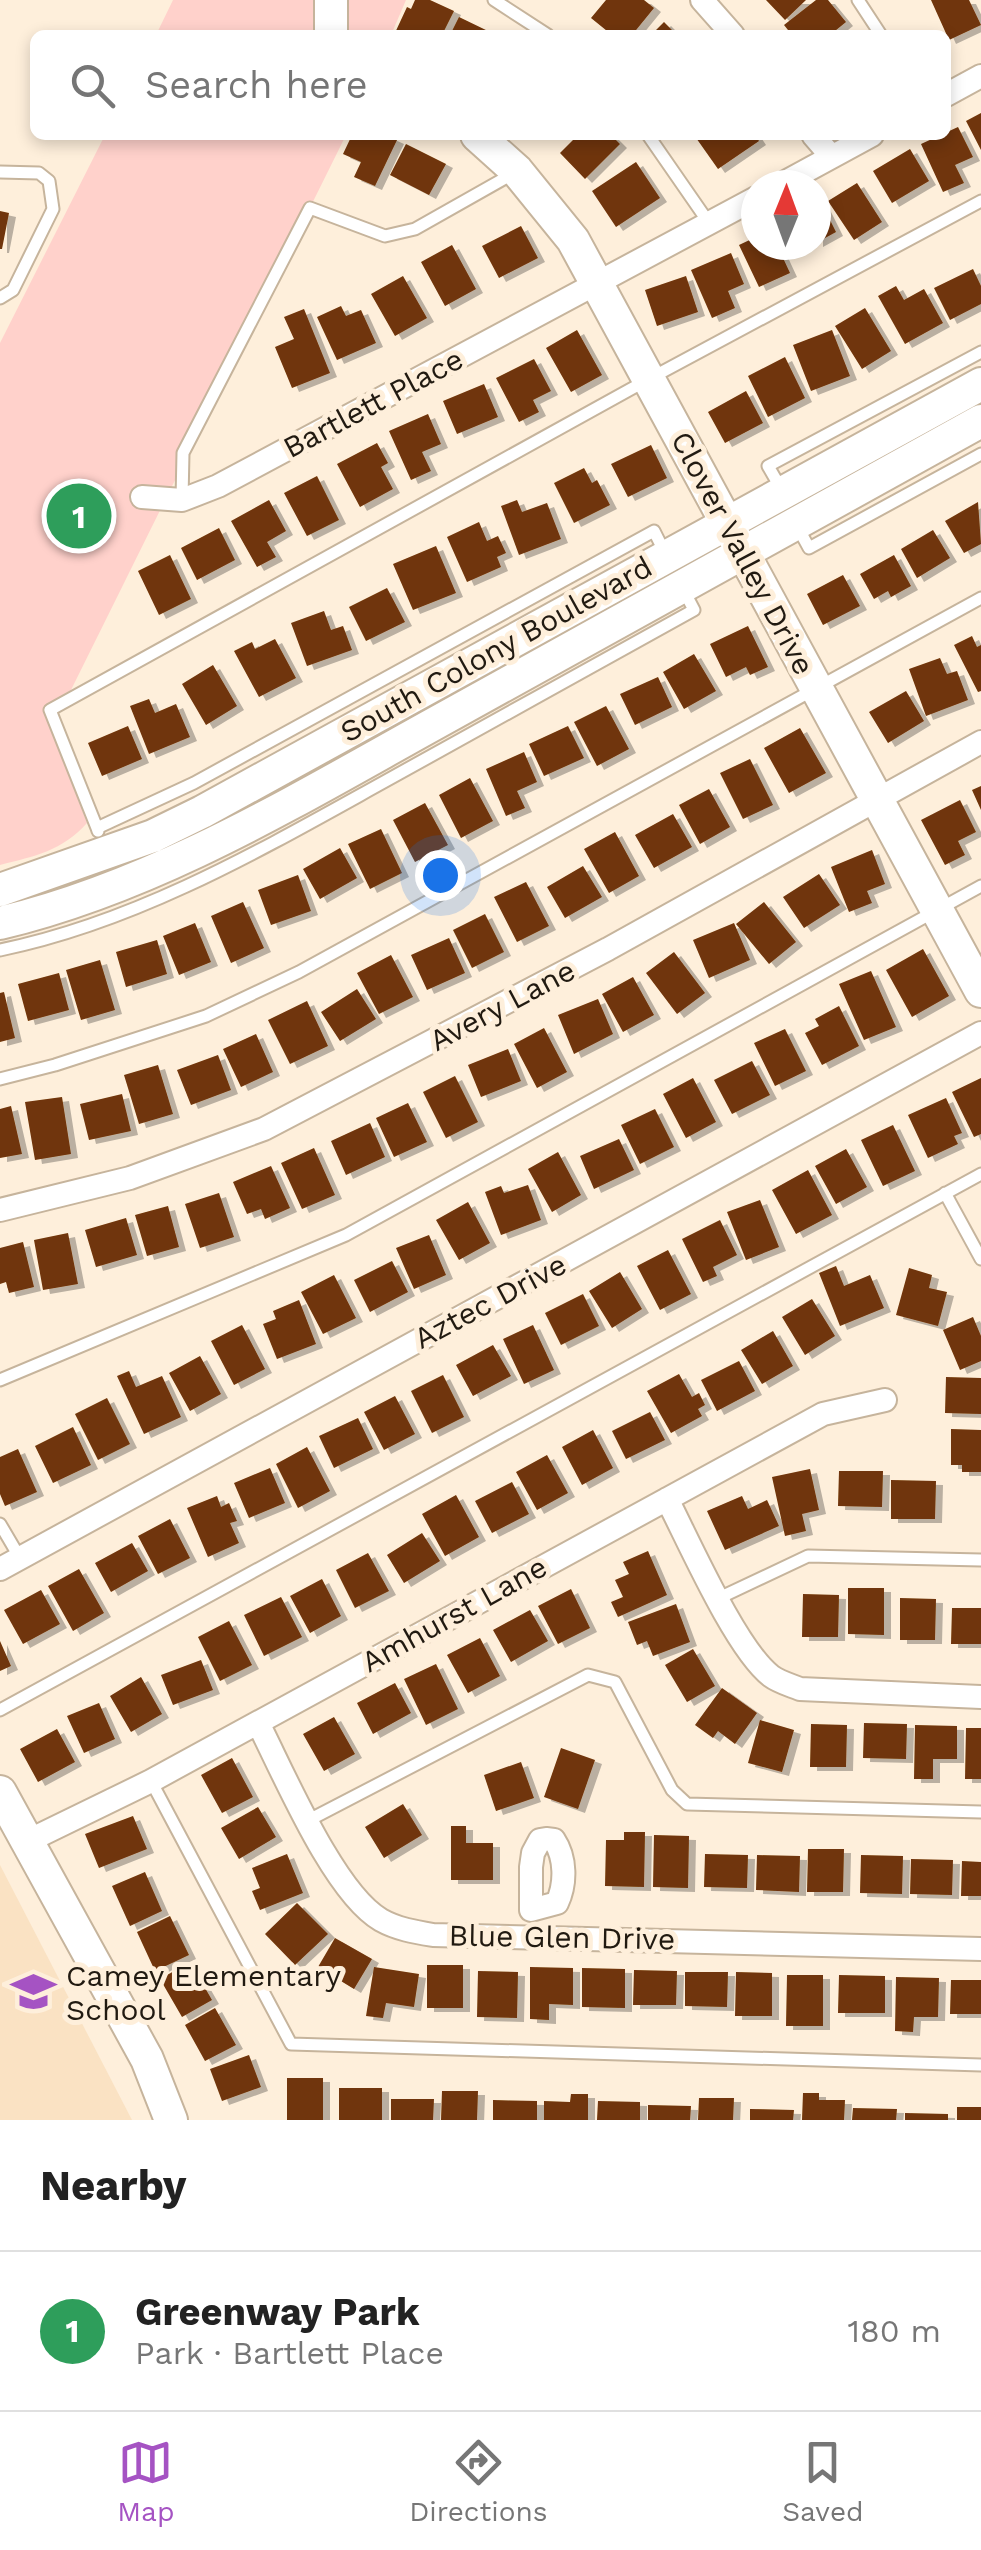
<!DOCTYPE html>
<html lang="en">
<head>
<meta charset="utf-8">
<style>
	body { margin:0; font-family:"Work Sans",sans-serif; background:#f6f6f6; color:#222 }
	.compass { position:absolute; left:741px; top:170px; width:90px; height:90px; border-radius:50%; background:#fff; box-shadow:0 5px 15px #0003; rotate:1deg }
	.you { position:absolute; left:440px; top:875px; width:35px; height:35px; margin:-25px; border:8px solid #fff; border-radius:50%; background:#1a73e8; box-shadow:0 0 0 15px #1a73e833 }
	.badge { display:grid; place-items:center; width:65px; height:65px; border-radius:50%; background:#a553c3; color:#fff; font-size:32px; font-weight:700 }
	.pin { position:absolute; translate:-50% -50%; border:5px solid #fff; box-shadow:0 2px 10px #0006 }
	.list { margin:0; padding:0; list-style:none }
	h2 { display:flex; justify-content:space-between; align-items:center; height:130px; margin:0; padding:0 40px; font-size:42px }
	h2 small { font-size:32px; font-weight:400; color:#767676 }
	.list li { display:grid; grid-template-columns:65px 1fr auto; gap:30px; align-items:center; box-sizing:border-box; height:160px; padding:0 40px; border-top:2px solid #e0e0e0 }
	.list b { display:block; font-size:38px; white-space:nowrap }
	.list p { margin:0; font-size:32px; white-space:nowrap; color:#767676 }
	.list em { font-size:32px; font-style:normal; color:#767676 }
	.icon { flex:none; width:55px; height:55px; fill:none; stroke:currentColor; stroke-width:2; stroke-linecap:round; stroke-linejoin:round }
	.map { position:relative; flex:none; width:981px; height:2120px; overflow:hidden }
	.search { position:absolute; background:#fff; box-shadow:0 5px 15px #0003; left:30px; right:30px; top:30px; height:110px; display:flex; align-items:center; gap:25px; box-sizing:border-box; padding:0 35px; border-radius:15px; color:#767676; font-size:38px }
	.sheet { height:290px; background:#fff }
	nav { display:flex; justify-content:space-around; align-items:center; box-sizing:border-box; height:140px; border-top:2px solid #e0e0e0; background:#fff; font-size:28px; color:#767676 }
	nav a { display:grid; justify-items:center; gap:5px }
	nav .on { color:#a553c3 }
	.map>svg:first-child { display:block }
	.built { fill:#fae2c3 }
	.green { fill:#ffd1cb }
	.building { fill:#703408; filter:url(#shadow) }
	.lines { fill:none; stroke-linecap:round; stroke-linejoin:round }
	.lane-casing { stroke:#c6b49c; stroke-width:15 }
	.street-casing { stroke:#c6b49c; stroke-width:26 }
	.secondary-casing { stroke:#c6b49c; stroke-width:36 }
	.lane { stroke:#fff; stroke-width:11 }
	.street { stroke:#fff; stroke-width:22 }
	.secondary { stroke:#fff; stroke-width:32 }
	.labels { text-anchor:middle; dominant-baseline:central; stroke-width:10; stroke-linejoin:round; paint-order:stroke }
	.street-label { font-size:30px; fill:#211a11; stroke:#feefdb }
	.poi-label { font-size:30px; fill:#211a11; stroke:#feefdb; text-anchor:start }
</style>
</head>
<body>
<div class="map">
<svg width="981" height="2120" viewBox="0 0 981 2120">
	<defs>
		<filter id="shadow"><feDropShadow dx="7" dy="4" stdDeviation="0" flood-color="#0004"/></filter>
	</defs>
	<rect width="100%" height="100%" fill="#feefdb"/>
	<!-- built -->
	<path class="built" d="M0,1865L132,2120H0Z"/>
	<!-- green -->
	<path class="green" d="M173,0H406L391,35H156Z
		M105,135H346L71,690L43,707L87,823C62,851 35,856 0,865V343Z"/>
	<!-- building -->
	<path class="building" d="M415,0H430L454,11L442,35H394L407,7L411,9Z
		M606,0H644L654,8L632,35H612L591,18Z
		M766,0H806L785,20Z
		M816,0H828L846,22L830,35H792L784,25Z
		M931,0H969L981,25L949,40Z
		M459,17L490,32L489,35H450Z
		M664,22L677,35H651Z
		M981,113V150L966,121Z
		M958,127L973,157L955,165L964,183L943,192L921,144Z
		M352,135H386L397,140L375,186L354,177L361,162L343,154Z
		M578,135H611L620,144L585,179L560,153Z
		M694,135H755L759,141L718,169Z
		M406,144L446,164L429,195L390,175Z
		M910,149L929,181L892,203L873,171Z
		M636,162L660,198L616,227L592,191Z
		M857,183L882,222L854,240L828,201Z
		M820,200L836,232L816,243V202Z
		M0,211L9,213L2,249H0Z
		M521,226L538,258L499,278L482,246Z
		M756,237V245H777L790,273L759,287L739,245Z
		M452,245L476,289L445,306L421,262Z
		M731,253L744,284L728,291L735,308L712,318L691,270Z
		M973,269L981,286V304L950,320L934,288Z
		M403,276L427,318L395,336L371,294Z
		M686,276L698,312L657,326L645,290Z
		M896,286L904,300L924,289L943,323L905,344L878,296Z
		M341,306L346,316L361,310L376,343L337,360L317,317Z
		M865,308L891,351L862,369L835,326Z
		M304,309L330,373L292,388L275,347L294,339L284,317Z
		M577,330L602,375L571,392L546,348Z
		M832,330L850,376L811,391L793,345Z
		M785,357L805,398L768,417L748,376Z
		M534,359L551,391L533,400L539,412L519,422L496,378Z
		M484,384L498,417L457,434L443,401Z
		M746,391L763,423L725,443L708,412Z
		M428,414L441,444L422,452L431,471L411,480L389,431Z
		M377,443L388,463L381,467L393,489L360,507L337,464Z
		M651,445L667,478L628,497L611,464Z
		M584,468L592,483L597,480L610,505L574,523L554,483Z
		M317,476L339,520L307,536L284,493Z
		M269,500L286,531L267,542L276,557L257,567L231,521Z
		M517,500L522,512L547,503L561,539L519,555L501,506Z
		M978,502L981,544L964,553L945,521Z
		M479,522L487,541L498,536L506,553L497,557L501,567L467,582L447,537Z
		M219,528L235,560L197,580L181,548Z
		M933,530L950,558L917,578L901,549Z
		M436,546L456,593L413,610L393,564Z
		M170,555L191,599L159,615L138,571Z
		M894,555L911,586L891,597L888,591L874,599L860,574Z
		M843,575L860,606L823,625L807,594Z
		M387,588L405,622L366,641L349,607Z
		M324,611L331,630L343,626L352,650L307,666L291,623Z
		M748,626L768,667L750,675L746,667L726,677L710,644Z
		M972,636L977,647L981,645V691L978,692L954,645Z
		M275,639L296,678L259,697L234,651L252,642L255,649Z
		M694,654L716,691L684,709L663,672Z
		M940,658L947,674L957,671L968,700L926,716L909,669Z
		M213,665L237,706L206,725L182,684Z
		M658,677L672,707L635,725L620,694Z
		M906,691L924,721L888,743L869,712Z
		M149,699L155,713L176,704L190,737L149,754L130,706Z
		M606,706L629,749L597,766L574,722Z
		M128,726L142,759L102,776L88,743Z
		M568,726L584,758L544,776L529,744Z
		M800,728L826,773L789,793L764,748Z
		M524,752L537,782L517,791L525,808L506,816L486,769Z
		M750,759L773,805L743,819L720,773Z
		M470,778L493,821L461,838L439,795Z
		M981,786V810L972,790Z
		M709,789L730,827L700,844L679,805Z
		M960,800L976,832L958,841L965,855L945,865L921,820Z
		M425,803L448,845L415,862L393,820Z
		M673,814L692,847L654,868L635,835Z
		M381,829L402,873L370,889L348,844Z
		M615,832L639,876L609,893L584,849Z
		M340,848L357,878L320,899L303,869Z
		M872,850L885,884L867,891L872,903L849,912L831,867Z
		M583,866L602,897L565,918L547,887Z
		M819,874L840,905L804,928L783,897Z
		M298,875L311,911L271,925L258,890Z
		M526,882L549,926L517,942L494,897Z
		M243,902L264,948L231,963L211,916Z
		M764,902L796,942L769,964L736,924Z
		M485,914L504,952L472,968L453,930Z
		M195,923L211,962L179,975L163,936Z
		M734,923L750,960L709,978L693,940Z
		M449,938L465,973L427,990L411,955Z
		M157,940L167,974L126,987L116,952Z
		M923,949L949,996L912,1017L886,970Z
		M674,952L705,993L677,1014L646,973Z
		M391,955L413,997L379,1014L357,973Z
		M100,960L115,1010L81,1020L66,970Z
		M871,971L896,1027L864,1040L839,984Z
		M59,973L69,1010L28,1021L18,984Z
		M633,977L654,1015L623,1032L602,994Z
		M357,989L376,1019L340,1041L321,1012Z
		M4,992L15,1038L0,1042V993Z
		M598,999L613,1034L574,1054L558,1015Z
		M307,1001L328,1046L290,1064L268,1020Z
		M839,1006L859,1046L822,1065L805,1033L819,1026L815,1019Z
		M544,1028L567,1072L537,1088L514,1044Z
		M785,1029L806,1071L775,1086L754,1043Z
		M256,1034L273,1072L241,1087L223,1049Z
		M508,1049L521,1081L481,1097L468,1065Z
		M218,1055L231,1090L191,1105L177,1070Z
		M752,1061L770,1095L732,1114L714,1080Z
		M158,1065L173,1114L139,1124L124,1075Z
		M455,1076L478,1122L446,1138L423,1092Z
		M693,1078L716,1122L686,1138L663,1094Z
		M981,1078V1134L974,1137L952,1092Z
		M122,1094L131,1131L89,1140L80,1104Z
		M62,1097L71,1154L35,1160L25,1102Z
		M946,1098L962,1133L954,1136L958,1144L928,1158L908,1115Z
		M408,1103L427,1142L394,1157L376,1118Z
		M11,1106L22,1154L0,1158V1109Z
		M655,1109L674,1147L640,1164L621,1125Z
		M370,1123L385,1157L346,1175L331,1141Z
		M893,1125L915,1171L883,1186L861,1140Z
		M619,1139L634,1170L594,1189L580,1156Z
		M314,1148L335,1195L302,1209L281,1163Z
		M846,1149L867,1187L836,1204L815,1166Z
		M558,1152L581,1195L552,1212L528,1169Z
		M271,1166L290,1208L265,1219L261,1209L247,1214L233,1182Z
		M808,1170L832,1215L796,1234L772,1190Z
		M528,1185L541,1220L501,1235L485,1192L501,1186L504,1193Z
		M219,1193L234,1237L200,1248L185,1204Z
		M760,1200L779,1247L746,1260L727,1212Z
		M468,1202L490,1243L459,1260L436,1220Z
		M168,1206L179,1247L147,1256L135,1215Z
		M126,1218L137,1255L96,1267L85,1230Z
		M720,1220L737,1255L713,1267L717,1276L703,1282L682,1239Z
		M68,1233L78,1284L43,1290L34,1240Z
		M429,1235L446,1275L414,1289L396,1248Z
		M23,1242L34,1287L9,1293L6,1282L0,1284V1248Z
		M668,1250L691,1294L660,1310L637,1266Z
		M392,1261L408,1292L370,1312L354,1280Z
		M836,1266L844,1286L870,1275L884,1308L840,1326L819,1273Z
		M909,1268L932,1275L929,1288L947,1292L938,1326L896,1315Z
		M620,1272L642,1309L612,1328L589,1291Z
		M334,1275L356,1318L323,1334L301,1292Z
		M583,1294L599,1326L561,1345L545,1313Z
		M812,1299L835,1336L805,1355L782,1317Z
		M299,1300L316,1344L277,1359L263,1324L276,1319L273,1311Z
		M973,1317L981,1336V1361L960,1370L943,1330Z
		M242,1325L265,1369L234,1385L211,1341Z
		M533,1325L554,1370L524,1384L503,1339Z
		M773,1331L793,1366L762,1384L741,1350Z
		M493,1345L511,1376L473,1396L456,1365Z
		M200,1356L221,1394L190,1411L169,1373Z
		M739,1361L755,1391L717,1411L701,1380Z
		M129,1371L136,1387L162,1376L181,1417L144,1434L117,1376Z
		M679,1374L692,1397L699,1393L705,1405L698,1409L702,1416L671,1433L647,1391Z
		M443,1375L464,1417L432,1433L411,1391Z
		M946,1377L981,1378V1414L945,1413Z
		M395,1396L415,1434L384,1450L364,1412Z
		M107,1398L130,1444L98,1460L75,1414Z
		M650,1412L665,1440L626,1459L612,1431Z
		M358,1418L373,1449L334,1468L319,1436Z
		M73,1427L91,1465L53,1483L35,1446Z
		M951,1429L981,1430V1472H962V1465H951Z
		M593,1430L613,1468L582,1485L562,1447Z
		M307,1447L330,1491L298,1508L276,1464Z
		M18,1449L37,1492L5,1506L0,1494V1457Z
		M547,1455L568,1493L537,1510L516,1472Z
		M270,1468L285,1503L249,1518L234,1483Z
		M810,1469L819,1510L802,1514L806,1531L785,1536L772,1477Z
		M839,1471H883L882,1507L838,1506Z
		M891,1480L936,1481L935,1519H891Z
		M512,1482L529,1514L492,1533L475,1501Z
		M456,1495L479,1537L445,1556L422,1514Z
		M217,1496L221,1507L229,1503L237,1521L230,1523L239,1543L208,1557L187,1508Z
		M742,1496L748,1509L767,1500L779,1526L725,1550L707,1511Z
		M170,1519L190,1558L158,1574L138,1536Z
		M422,1533L440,1561L404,1583L387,1555Z
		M132,1543L148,1571L111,1592L95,1563Z
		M648,1551L667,1595L618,1617L611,1602L623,1597L615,1580L629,1574L623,1562Z
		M368,1553L389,1591L355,1608L336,1570Z
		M79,1569L104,1613L73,1631L48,1586Z
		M322,1579L341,1616L310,1633L290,1596Z
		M848,1588H884V1635L848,1634Z
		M571,1589L590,1628L558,1644L538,1606Z
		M41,1590L60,1624L23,1644L4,1610Z
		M803,1594L839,1595L838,1637H802Z
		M281,1597L302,1637L264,1656L244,1615Z
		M900,1598L936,1599L935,1640H900Z
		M676,1604L690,1642L653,1656L647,1641L637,1645L628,1622Z
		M952,1608H981V1644H951Z
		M530,1610L548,1641L511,1662L493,1630Z
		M229,1621L252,1665L220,1681L198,1637Z
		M480,1638L500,1676L468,1693L447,1655Z
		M0,1641L11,1666L0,1671Z
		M693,1649L715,1686L687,1702L665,1665Z
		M201,1660L213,1690L173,1705L161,1675Z
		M436,1664L458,1709L426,1725L404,1679Z
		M141,1677L162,1714L131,1732L110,1696Z
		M395,1683L411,1713L373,1734L357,1703Z
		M722,1688L757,1713L735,1744L718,1731L713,1738L695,1725Z
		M99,1703L115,1739L84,1753L67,1716Z
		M334,1717L355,1754L324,1771L303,1734Z
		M760,1720L794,1730L782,1772L748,1763Z
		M864,1723L907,1724L906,1759L863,1758Z
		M811,1724L847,1725L846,1767H810Z
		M915,1725L957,1726V1759H933V1779H914Z
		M966,1728H981V1779H965Z
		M57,1729L75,1762L38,1782L20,1749Z
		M561,1748L595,1760L578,1809L544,1797Z
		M232,1758L253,1797L222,1813L201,1775Z
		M521,1762L534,1798L496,1811L484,1775Z
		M403,1804L422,1835L384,1858L365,1827Z
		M258,1807L276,1837L239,1859L221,1828Z
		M133,1816L147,1849L99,1868L85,1834Z
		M451,1826H466V1843H493V1880H451Z
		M624,1832H645L644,1887L605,1886L606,1840H624Z
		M654,1835L689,1836L688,1888L653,1887Z
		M808,1849H844L843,1892H807Z
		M287,1854L303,1893L260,1910L252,1891L260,1888L252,1868Z
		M705,1854L748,1855L747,1888L704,1887Z
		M757,1855L800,1856L799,1892L756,1890Z
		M861,1855L903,1856L902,1894L860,1893Z
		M911,1859L953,1860L952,1895L910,1894Z
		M962,1861L981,1862V1896H961Z
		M145,1872L162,1911L130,1926L112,1886Z
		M297,1903L328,1934L295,1965L265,1934Z
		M170,1916L189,1955L155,1971L137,1932Z
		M335,1938L372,1959L354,1989L318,1967Z
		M190,1962L212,2000L182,2017L160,1979Z
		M427,1965H463V2008H427Z
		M374,1967L419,1974L414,2007L386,2003L383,2018L366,2016Z
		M530,1967L573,1968V2005L549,2004V2020L530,2019Z
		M582,1968L625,1969V2008L582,2007Z
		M634,1970L677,1971L676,2005H633Z
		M478,1971L518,1972L517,2018L477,2017Z
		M685,1972H728L727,2007L685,2006Z
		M736,1972L772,1973V2016H735Z
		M787,1975H823V2026H786Z
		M839,1975L885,1976V2013H838Z
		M896,1977L939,1978L938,2017H914L913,2032L895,2031Z
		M951,1980H981V2014H950Z
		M215,2008L236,2045L205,2061L185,2025Z
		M249,2055L261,2087L222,2101L210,2069Z
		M287,2078H323V2120H287Z
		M339,2088H382V2120H339Z
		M442,2091H478L477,2120H441Z
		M803,2093H819V2100H845L844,2120H802Z
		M571,2094H588V2120H544V2101L570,2102Z
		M699,2098H734L733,2120H698Z
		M391,2099H434L433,2120H391Z
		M493,2100L537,2101V2120H493Z
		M598,2101L640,2102V2120H597Z
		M648,2105L691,2106L690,2120H648Z
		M957,2107H981V2120H957Z
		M853,2108L897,2109L896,2120H852Z
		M750,2109L794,2110L793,2120H750Z
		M905,2113L948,2114V2120H905Z"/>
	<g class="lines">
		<defs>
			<path id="lane" d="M494,0L548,35
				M858,0L881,35
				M648,135L709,223
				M0,172L39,173L49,181L53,209L13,290L0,298
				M783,492L768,466L981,352
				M182,499L183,453L310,208L385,236L415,229L514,173
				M797,526L809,548L981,454
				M97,828L50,710L649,379L981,201
				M98,831L97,828L194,783L654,531L666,555
				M0,950C137,922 261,850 382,783C486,725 590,668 694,610L682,587
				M0,1079L55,1065L206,1016L299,972L981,598
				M945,1193L981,1259
				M0,1380L346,1235L981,886
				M0,1524L20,1558
				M719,1598L808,1556L981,1560
				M0,1710L981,1174
				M151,1781L291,2044L981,2065
				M309,1820L588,1675L615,1682L672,1790L687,1804L981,1812"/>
			<path id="street" d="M702,0L733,35
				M946,95L981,76
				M813,135L832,157
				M780,185L872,135
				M142,497L182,500L218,486L756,198
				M0,1210L130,1178L264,1129L608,949L981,742
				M667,1499C689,1542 736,1649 771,1676C779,1682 790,1685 800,1689L981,1697
				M0,1569L981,1033
				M258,1723C284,1774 334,1893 381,1920C397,1929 415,1932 433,1935L981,1949
				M546,1839L554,1840C566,1858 566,1884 557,1903L531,1910V1867L533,1853L540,1840Z
				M28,1841L151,1781L823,1414L885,1400"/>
			<path id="secondary" d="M331,0V35
				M477,135L517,171L573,240L981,991
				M0,890L153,836L202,812L981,384
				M0,923C155,886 293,802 432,725C615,624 797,521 981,421
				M0,1792L147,2059L171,2120"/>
		</defs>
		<!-- lane casing -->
		<use href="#lane" class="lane-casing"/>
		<!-- street casing -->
		<use href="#street" class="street-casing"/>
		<!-- secondary casing -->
		<use href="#secondary" class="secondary-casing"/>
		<!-- lane -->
		<use href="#lane" class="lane"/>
		<!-- street -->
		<use href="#street" class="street"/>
		<!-- secondary -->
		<use href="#secondary" class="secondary"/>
	</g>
	<!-- icons -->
	<defs>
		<symbol id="school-bare" viewBox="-9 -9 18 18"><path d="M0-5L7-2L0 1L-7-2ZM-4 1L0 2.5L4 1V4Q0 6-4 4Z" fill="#a553c3" stroke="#feefdb" stroke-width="2.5" paint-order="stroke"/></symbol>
	</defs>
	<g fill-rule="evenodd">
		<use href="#school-bare" x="2" y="1960" width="63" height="63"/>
	</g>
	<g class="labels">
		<!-- street labels -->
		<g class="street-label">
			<text transform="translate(373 403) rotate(-28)">Bartlett Place</text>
			<text transform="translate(743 553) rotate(62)">Clover Valley Drive</text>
			<text transform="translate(496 649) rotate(-29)">South Colony Boulevard</text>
			<text transform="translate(502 1005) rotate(-28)">Avery Lane</text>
			<text transform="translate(490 1301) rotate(-28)">Aztec Drive</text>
			<text transform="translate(454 1614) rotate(-29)">Amhurst Lane</text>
			<text transform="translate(562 1937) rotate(1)">Blue Glen Drive</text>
		</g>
		<!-- poi labels -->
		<g class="poi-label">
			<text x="66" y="1975">Camey Elementary<tspan x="66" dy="34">School</tspan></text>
		</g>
	</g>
</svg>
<svg class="compass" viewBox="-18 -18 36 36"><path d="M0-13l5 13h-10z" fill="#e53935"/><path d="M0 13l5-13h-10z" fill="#767676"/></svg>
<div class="you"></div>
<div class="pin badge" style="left:79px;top:516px;background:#2e9e5b">1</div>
<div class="search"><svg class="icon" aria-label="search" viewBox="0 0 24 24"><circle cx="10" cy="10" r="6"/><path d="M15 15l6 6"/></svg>Search here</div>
</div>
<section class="sheet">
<h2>Nearby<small></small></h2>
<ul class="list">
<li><span class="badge" style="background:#2e9e5b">1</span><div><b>Greenway Park</b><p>Park · Bartlett Place</p></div><em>180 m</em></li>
</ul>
</section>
<nav>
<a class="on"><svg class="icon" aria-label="map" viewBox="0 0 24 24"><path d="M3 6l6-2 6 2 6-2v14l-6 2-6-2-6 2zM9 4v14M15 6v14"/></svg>Map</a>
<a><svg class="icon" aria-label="directions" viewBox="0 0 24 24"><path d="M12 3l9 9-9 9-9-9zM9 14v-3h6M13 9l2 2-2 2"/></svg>Directions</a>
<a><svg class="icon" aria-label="saved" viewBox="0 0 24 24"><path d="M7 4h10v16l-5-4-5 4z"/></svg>Saved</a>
</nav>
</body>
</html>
